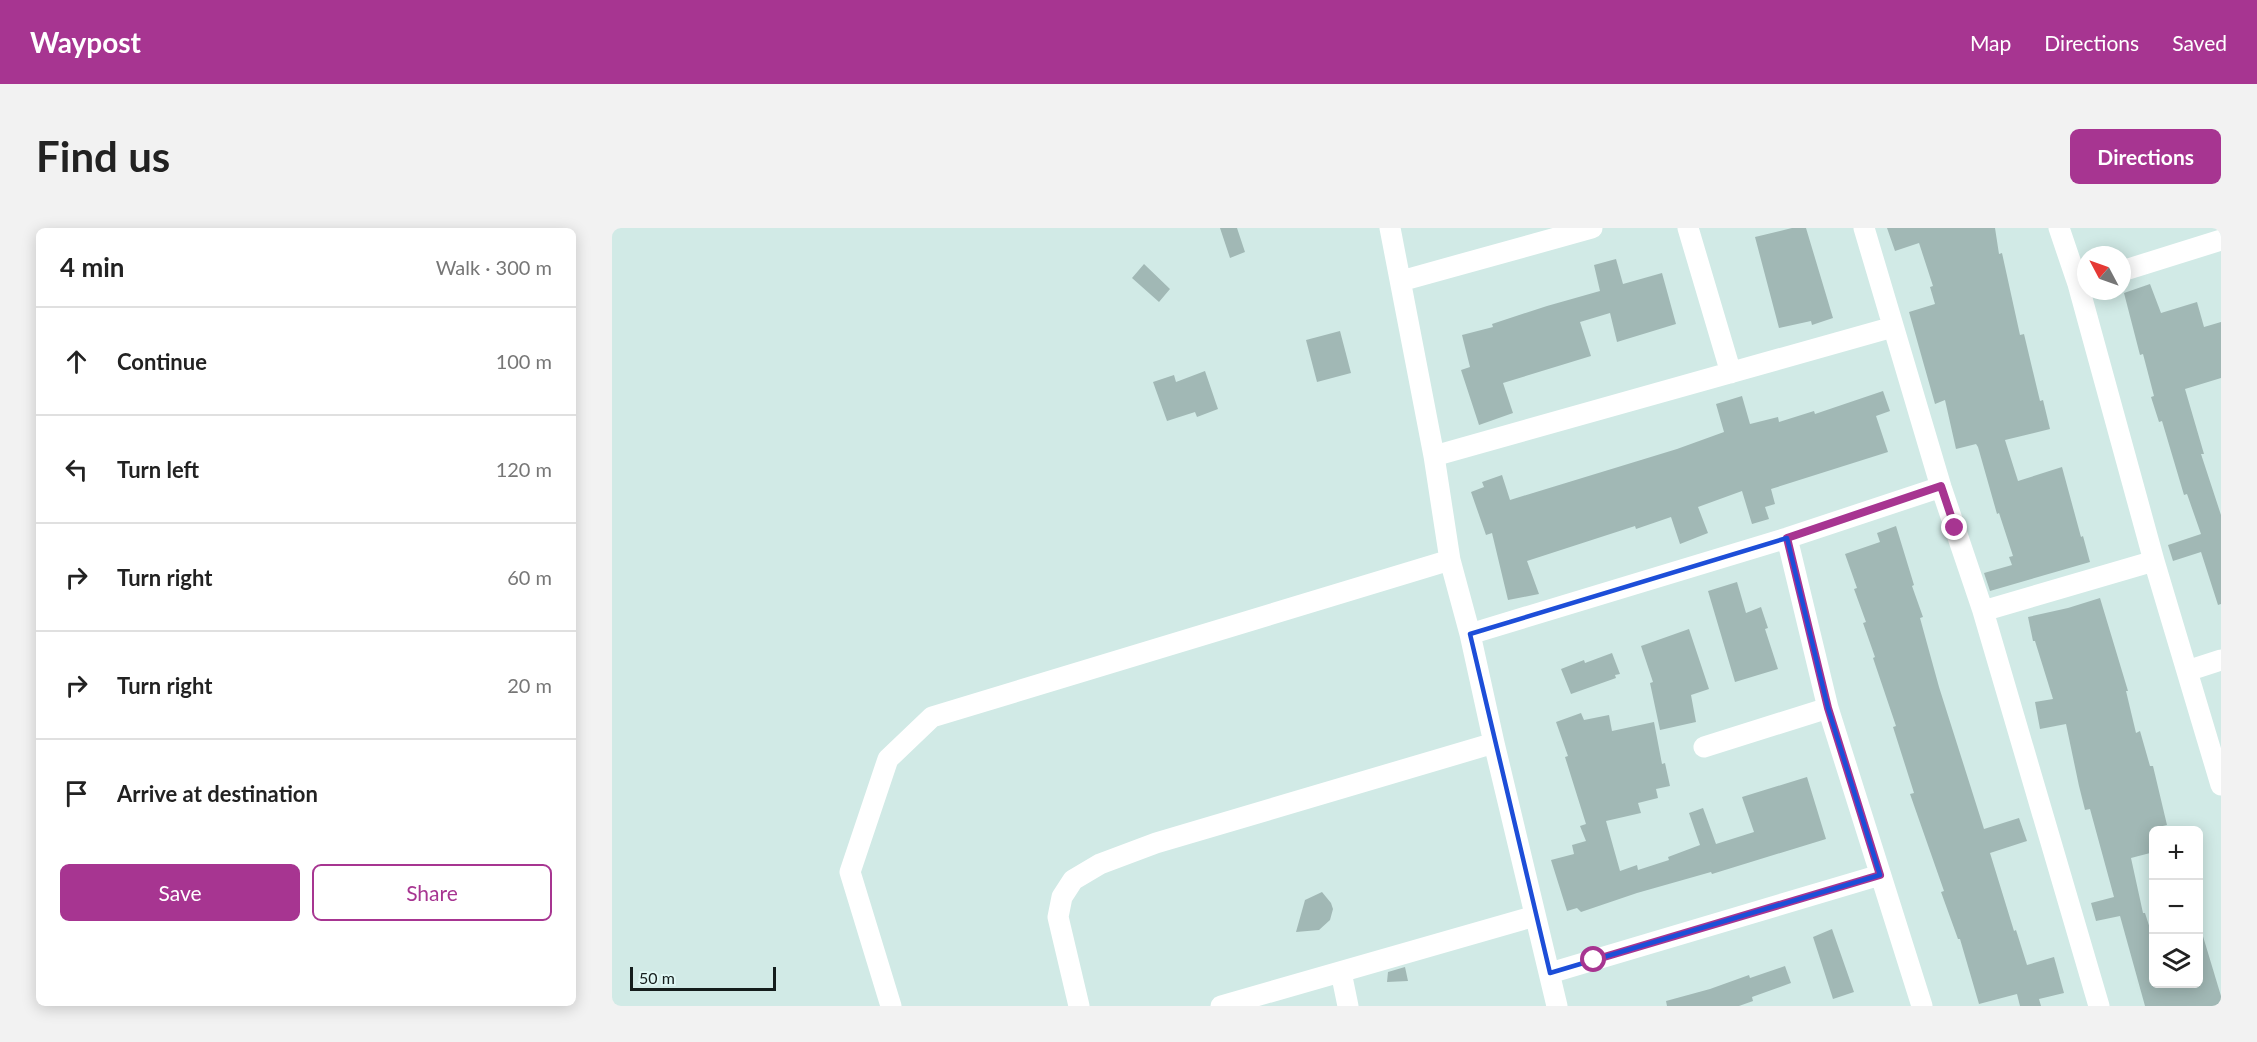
<!DOCTYPE html>
<html lang="en">
<head>
<meta charset="utf-8">
<style>
	body { margin:0; font-family:Lato,sans-serif; background:#f2f2f2; color:#222 }
	.controls { position:absolute; right:18px; bottom:18px; display:grid; overflow:hidden; border-radius:9px; box-shadow:0 3px 15px #0003 }
	.controls button { width:54px; height:54px; display:grid; place-items:center; padding:0; border:0; border-bottom:2px solid #e0e0e0; background:#fff; color:#222; font:30px sans-serif }
	.compass { position:absolute; left:1465px; top:18px; width:54px; height:54px; border-radius:50%; background:#fff; box-shadow:0 3px 15px #0003; rotate:311deg }
	.scale { position:absolute; left:18px; bottom:15px; width:146px; box-sizing:border-box; padding-left:6px; border:3px solid #141d1c; border-top:0; font-size:16px; line-height:21px; white-space:nowrap; color:#141d1c; -webkit-text-stroke:4px #dff7f4; paint-order:stroke }
	.stop { position:absolute; width:18px; height:18px; margin:-14px; border:4px solid #a73591; border-radius:50%; background:#fff }
	.stop.end { background:#a73591; border-color:#fff; box-shadow:0 2px 6px #0008 }
	.list { margin:0; padding:0; list-style:none }
	h2 { display:flex; justify-content:space-between; align-items:center; height:78px; margin:0; padding:0 24px; font-size:26px }
	h2 small { font-size:20px; font-weight:400; color:#767676 }
	.list li { display:grid; grid-template-columns:39px 1fr auto; gap:18px; align-items:center; box-sizing:border-box; height:108px; padding:0 24px; border-top:2px solid #e0e0e0 }
	.list b { display:block; font-size:22px; white-space:nowrap }
	.list em { font-size:20px; font-style:normal; color:#767676 }
	.actions { display:flex; gap:12px; padding:18px 24px }
	.actions a { flex:1; padding:14px 0; border:2px solid #a73591; border-radius:9px; text-align:center; font-size:21px; color:#a73591 }
	.actions .main { background:#a73591; color:#fff }
	.icon { flex:none; width:33px; height:33px; fill:none; stroke:currentColor; stroke-width:2; stroke-linecap:round; stroke-linejoin:round }
	.map { position:relative; flex:none; width:1609px; height:778px; overflow:hidden; border-radius:9px }
	header { display:flex; align-items:center; gap:36px; box-sizing:border-box; height:84px; padding:0 30px; background:#a73591; color:#fff }
	header strong { font-size:28px }
	nav { display:flex; gap:33px; margin-inline-start:auto; font-size:21px }
	.intro { display:flex; align-items:center; justify-content:space-between; box-sizing:border-box; height:144px; padding:0 36px }
	h1 { margin:0; font-size:42px }
	.button { padding:15px 27px; border-radius:9px; background:#a73591; color:#fff; font-size:21px; font-weight:700 }
	main { display:flex; gap:36px; padding:0 36px }
	aside { flex:1; background:#fff; border-radius:9px; box-shadow:0 3px 15px #0003 }
	.map>svg:first-child { display:block }
	.building { fill:#a1b8b5 }
	.lines { fill:none; stroke-linecap:round; stroke-linejoin:round }
	.minor { stroke:#fff; stroke-width:21 }
	.route { stroke:#a73591; stroke-width:8 }
	.marked { fill:none; stroke:#1d4ed8; stroke-width:4.5; stroke-linejoin:round }
</style>
</head>
<body>
<header>
<strong>Waypost</strong>
<nav><a>Map</a><a>Directions</a><a>Saved</a></nav>
</header>
<div class="intro"><h1>Find us</h1><a class="button">Directions</a></div>
<main>
<aside>
<h2>4 min<small>Walk · 300 m</small></h2>
<ul class="list">
<li><svg class="icon" aria-label="ahead" viewBox="0 0 24 24"><path d="M12 20V5M6 11l6-6 6 6"/></svg><div><b>Continue</b></div><em>100 m</em></li>
<li><svg class="icon" aria-label="left" viewBox="0 0 24 24"><path d="M17 20v-9H6M10 6l-5 5 5 5"/></svg><div><b>Turn left</b></div><em>120 m</em></li>
<li><svg class="icon" aria-label="right" viewBox="0 0 24 24"><path d="M7 20v-9h11M14 6l5 5-5 5"/></svg><div><b>Turn right</b></div><em>60 m</em></li>
<li><svg class="icon" aria-label="right" viewBox="0 0 24 24"><path d="M7 20v-9h11M14 6l5 5-5 5"/></svg><div><b>Turn right</b></div><em>20 m</em></li>
<li><svg class="icon" aria-label="arrive" viewBox="0 0 24 24"><path d="M6 21V4h12l-3 4 3 4H6"/></svg><div><b>Arrive at destination</b></div></li>
</ul>
<div class="actions"><a class="main">Save</a><a>Share</a></div>
</aside>
<div class="map">
<svg width="1609" height="778" viewBox="0 0 1609 778">
	<rect width="100%" height="100%" fill="#d1eae6"/>
	<!-- building -->
	<path class="building" d="M608,0H625L633,24L618,30Z
		M1180,0H1194L1221,90L1200,97L1199,93L1167,100L1143,9Z
		M1275,0H1383L1387,26L1390,25L1408,107L1412,106L1428,173L1431,172L1438,201L1393,212L1406,253L1450,239L1469,309L1471,308L1478,334L1378,363L1372,345L1400,337L1397,329L1401,328L1387,285L1385,286L1366,219L1364,216L1344,221L1333,172L1323,176L1297,84L1323,76L1318,59L1321,58L1307,15L1283,23Z
		M1004,31L1011,56L1050,45L1064,96L1005,114L998,85L968,94L979,128L891,155L901,185L867,197L849,142L858,139L850,107L881,99L880,96L935,78L988,63L982,37Z
		M532,36L558,61L547,74L520,50Z
		M1538,56L1549,85L1585,74L1592,99L1609,94V150L1573,161L1592,226H1589L1609,287V376L1606,377L1589,324L1561,333L1556,317L1589,306L1575,266L1572,267L1550,193L1547,194L1539,169L1542,168L1531,126L1528,127L1512,65Z
		M728,103L739,145L705,154L694,112Z
		M593,143L606,181L585,189L583,184L555,193L541,154L562,147L564,154Z
		M1271,163L1278,183L1264,188L1276,224L1159,261L1163,276L1153,279L1157,291L1140,296L1130,263L1086,279L1096,305L1068,316L1059,289L1024,301L1023,298L915,333L927,366L896,372L880,305L874,307L859,264L872,259L870,254L890,247L898,272L1065,221L1112,204L1104,176L1130,168L1138,196L1166,189L1167,194L1202,183L1203,186Z
		M1284,298L1302,357L1300,358L1311,389L1308,390L1327,459L1372,601L1407,590L1415,613L1378,625L1402,703L1404,702L1415,737L1442,729L1452,765L1427,771L1429,778H1408L1405,766L1367,776L1348,711H1346L1329,664L1332,663L1298,566L1302,565L1281,499L1284,498L1261,430L1263,429L1251,395L1254,394L1242,361L1245,360L1233,326L1268,314L1265,305Z
		M1125,354L1134,385L1149,379L1156,400L1153,401L1166,441L1123,454L1096,363Z
		M1488,370L1516,463H1514L1524,505L1528,503L1538,538H1541L1555,597L1542,600V624L1519,630L1531,685H1533L1542,713V756H1587V705H1590L1609,768V778H1533L1508,688L1484,693L1479,675L1502,669L1478,581L1473,582L1467,558L1454,496L1428,501L1423,474L1441,471L1423,413H1421L1416,389L1456,380Z
		M1077,401L1097,461L1079,467L1084,494L1048,502L1038,455L1041,454L1029,418Z
		M1000,425L1008,446L1003,447L1004,450L959,466L949,441L972,432L973,435Z
		M969,485L972,492L997,487L1000,503L1042,494L1050,536L1053,535L1058,558L1044,561L1046,570L1026,575L1029,585L994,593L1008,643L1025,637L1026,642L1057,632L1056,629L1088,617L1077,585L1091,580L1104,616L1142,604L1130,569L1195,549L1214,611L1100,646L1099,644L1025,665L969,684L965,680L955,683L939,632L962,626L960,617L974,613L968,598L974,596L953,529L956,528L944,494Z
		M710,664L719,675L721,681L718,692L707,702L684,704L693,672Z
		M1220,701L1242,764L1221,771L1201,709Z
		M1173,738L1179,755L1140,769L1141,773L1127,778H1055L1054,773L1098,761L1137,747L1138,750Z
		M793,739L796,753L775,754L776,744Z"/>
	<g class="lines">
		<!-- minor -->
		<path class="minor" d="M778,0L822,228L838,332L858,406L882,515L945,778
			M1076,0L1119,145
			M1252,0L1329,259L1371,383L1487,778
			M1447,0L1466,56
			M1510,43L1609,12
			M789,53L980,0
			M1474,54L1466,56L1542,333L1609,557
			M822,228L1281,99
			M1175,310L1216,480L1310,778
			M1371,383L1542,333
			M858,406L1175,310L1329,259
			M1575,443L1609,432
			M1092,519L1216,480
			M729,744L736,778
			M938,745L1268,647
			M279,778L238,644L276,531L320,489L838,332
			M467,778L446,689L450,669L461,652L488,636L544,615L882,515
			M609,778L923,688"/>
	</g>
	<g class="lines">
		<!-- route -->
		<path class="route" d="M982,732L1268,647L1216,480L1175,310L1329,258L1343,300"/>
	</g>
	<!-- marked area -->
	<path class="marked" d="M1175,310L1216,480L1268,647L938,745L858,406Z"/>
</svg>
<div class="controls">
<button>+</button>
<button>−</button>
<button><svg class="icon" aria-label="layers" viewBox="0 0 24 24"><path d="M12 4l9 5-9 5-9-5zM3 14l9 5 9-5"/></svg></button>
</div>
<svg class="compass" viewBox="-18 -18 36 36"><path d="M0-13l5 13h-10z" fill="#e53935"/><path d="M0 13l5-13h-10z" fill="#767676"/></svg>
<div class="scale">50 m</div>
<div class="stop" style="left:982px;top:732px"></div>
<div class="stop end" style="left:1343px;top:300px"></div>
</div>
</main>
</body>
</html>
